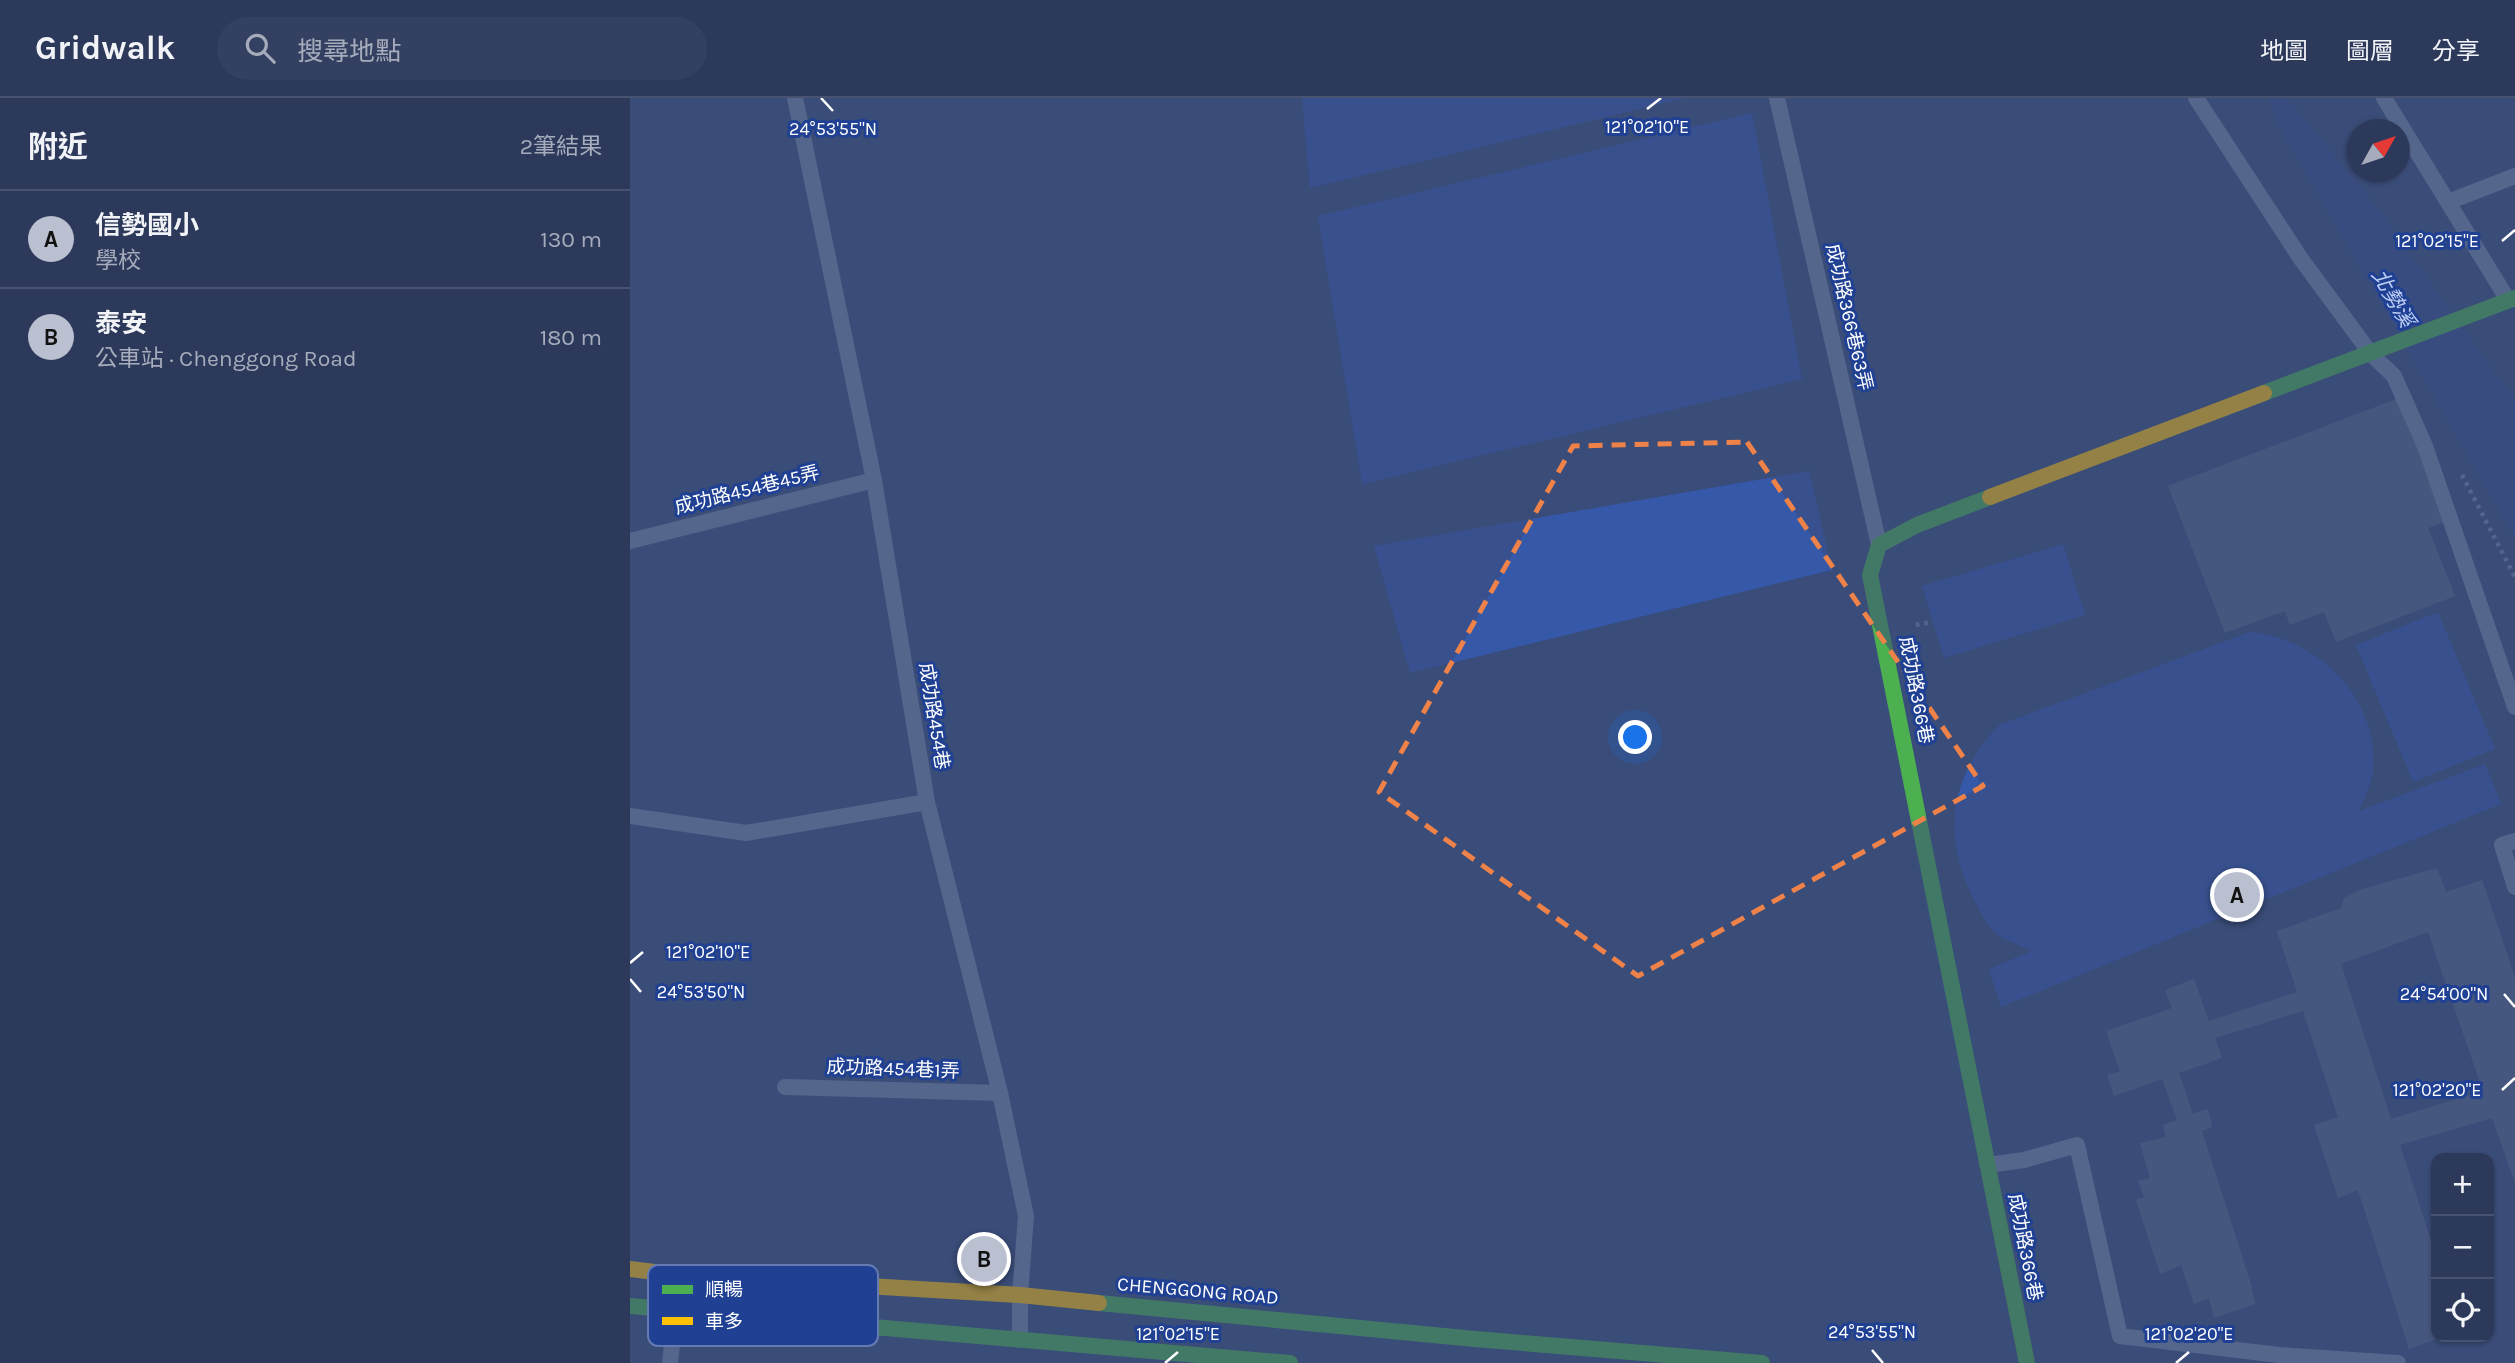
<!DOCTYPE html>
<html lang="zh-TW">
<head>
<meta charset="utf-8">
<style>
	body { margin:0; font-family:Karla,"Noto Sans TC",sans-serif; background:#344061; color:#f1f3f6 }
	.controls { position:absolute; right:21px; bottom:21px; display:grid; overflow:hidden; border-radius:14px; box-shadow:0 2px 5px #0004 }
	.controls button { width:63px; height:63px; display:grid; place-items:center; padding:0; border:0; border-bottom:2px solid #485371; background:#2c395b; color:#f1f3f6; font:35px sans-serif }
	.compass { position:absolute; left:1717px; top:21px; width:63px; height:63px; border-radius:50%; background:#2c395b; box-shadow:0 2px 5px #0004; rotate:50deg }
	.you { position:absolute; left:1006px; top:640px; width:24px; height:24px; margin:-18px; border:5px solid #fff; border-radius:50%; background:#1a73e8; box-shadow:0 0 0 10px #1a73e833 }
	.badge { display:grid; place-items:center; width:46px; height:46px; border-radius:50%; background:#bac0d0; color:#111; font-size:23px; font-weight:700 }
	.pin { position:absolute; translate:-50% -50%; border:4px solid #fff; box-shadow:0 2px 7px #0006 }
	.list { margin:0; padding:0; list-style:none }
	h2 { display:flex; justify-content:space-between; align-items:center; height:91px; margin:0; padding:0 28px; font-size:30px }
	h2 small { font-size:23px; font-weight:400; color:#a6acbb }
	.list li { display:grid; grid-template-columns:46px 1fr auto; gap:21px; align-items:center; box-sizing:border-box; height:98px; padding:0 28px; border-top:2px solid #485371 }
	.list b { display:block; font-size:26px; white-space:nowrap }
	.list p { margin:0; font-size:23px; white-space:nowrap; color:#a6acbb }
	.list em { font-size:23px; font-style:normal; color:#a6acbb }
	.icon { flex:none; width:38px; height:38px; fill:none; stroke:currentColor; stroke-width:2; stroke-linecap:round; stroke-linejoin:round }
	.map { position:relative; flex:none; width:1885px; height:1265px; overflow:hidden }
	header { display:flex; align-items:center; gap:42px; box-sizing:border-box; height:98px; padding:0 35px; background:#2c395b; border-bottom:2px solid #485371 }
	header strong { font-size:33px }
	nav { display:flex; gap:38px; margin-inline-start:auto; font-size:24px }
	.search { width:490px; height:63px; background:#344061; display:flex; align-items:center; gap:18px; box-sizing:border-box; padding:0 24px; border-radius:38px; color:#a6acbb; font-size:26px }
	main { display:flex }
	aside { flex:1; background:#2c395b }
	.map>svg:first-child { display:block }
	.green { fill:#3558a9 }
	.water { fill:#354d88 }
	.building { fill:#566588; fill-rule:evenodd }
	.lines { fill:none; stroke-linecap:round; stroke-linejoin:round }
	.path { stroke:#7785a4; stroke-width:4.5; stroke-dasharray:3.5 5; stroke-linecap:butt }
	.lane { stroke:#7785a4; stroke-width:16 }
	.fast { stroke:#4caf50; stroke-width:16 }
	.slow { stroke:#ffc107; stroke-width:16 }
	.marked { fill:none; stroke:#ee8249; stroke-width:5; stroke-dasharray:14 9; stroke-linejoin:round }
	.ticks { fill:none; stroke:#fff; stroke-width:2.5 }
	.labels { text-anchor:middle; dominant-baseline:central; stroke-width:6; stroke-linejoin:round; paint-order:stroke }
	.street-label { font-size:19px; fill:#fff; stroke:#204193 }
	.water-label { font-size:21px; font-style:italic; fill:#bfcff5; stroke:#204193 }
	.key { fill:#204193; stroke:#637ab3; stroke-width:2 }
	.key-label { font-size:19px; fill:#fff }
	.ticks-label { font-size:18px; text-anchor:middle; fill:#fff; stroke:#204193; stroke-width:6; stroke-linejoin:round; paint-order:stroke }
</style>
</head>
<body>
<header>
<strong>Gridwalk</strong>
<div class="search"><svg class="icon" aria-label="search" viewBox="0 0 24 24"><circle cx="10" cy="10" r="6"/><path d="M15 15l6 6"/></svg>搜尋地點</div>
<nav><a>地圖</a><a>圖層</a><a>分享</a></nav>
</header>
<main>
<aside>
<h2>附近<small>2筆結果</small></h2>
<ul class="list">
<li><span class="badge">A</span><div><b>信勢國小</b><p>學校</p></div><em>130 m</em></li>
<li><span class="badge">B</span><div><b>泰安</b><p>公車站 · Chenggong Road</p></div><em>180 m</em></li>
</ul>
</aside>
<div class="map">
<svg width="1885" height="1265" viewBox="0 0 1885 1265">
	<rect width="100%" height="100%" fill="#3a4c79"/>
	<!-- green -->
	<path class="green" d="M672,0H1055L680,90Z
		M1122,15L1172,281L732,386L688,118Z
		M1179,373L1202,472L780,575L744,448Z
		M1433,446L1455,517L1314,560L1292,488Z
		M1808,514L1865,651L1783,684L1726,547Z
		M1620,534C1688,540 1750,602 1743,672C1742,686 1734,700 1729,713L1855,666L1871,706L1371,909L1359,871L1402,853C1393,848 1382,845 1372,840C1358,831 1351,815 1344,801C1311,737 1320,679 1369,627Z"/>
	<!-- water -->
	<path class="water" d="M1639,0H1657L1742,103L1885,303V440L1649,28Z"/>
	<!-- building -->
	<path class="building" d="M1769,300L1817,423L1798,430L1825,498L1706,544L1694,514L1660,527L1655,513L1595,535L1538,388Z
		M1807,770L1816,794L1852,782L1885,879V1085L1862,1020L1770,1047L1806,1158V1239H1812L1779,1251L1728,1092L1708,1100L1684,1027L1708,1019L1673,913L1585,940L1592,960L1549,975L1563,1016L1578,1011L1582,1029L1572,1033L1621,1186L1625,1206L1584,1220L1579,1200L1564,1206L1551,1167L1530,1176L1506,1102L1514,1099L1508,1083L1520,1080L1510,1045L1536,1039L1533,1027L1547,1022L1532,981L1484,998L1477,977L1490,973L1476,933L1542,910L1535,892L1564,881L1579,923L1667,894L1647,833L1711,810L1714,800L1730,792ZM1798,834L1853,993L1761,1021L1711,866Z"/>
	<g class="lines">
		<!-- path -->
		<path class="path" d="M1832,377L1885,479
			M1286,527L1302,524"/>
		<!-- lane -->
		<path class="lane" d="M165,0L244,382L297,704L370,995L396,1118L390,1197V1242
			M1147,0L1249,447
			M1566,0L1671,161L1741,256L1764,278L1795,348L1885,609
			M1754,0L1878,202
			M1818,104L1885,78
			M0,443L244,382
			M0,718L116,735L297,704
			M1885,743L1872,747L1885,789
			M155,989L370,995
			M1358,1067L1394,1062L1447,1047L1490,1238L1649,1257L1768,1265
			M40,1265L46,1210"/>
		<!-- fast -->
		<path class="fast" d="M1634,295L1885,200
			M1360,399L1287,427L1249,447L1240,477L1397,1265
			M469,1205L845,1241L1132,1265
			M0,1208L660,1265"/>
		<!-- slow -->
		<path class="slow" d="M1360,399L1634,295
			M0,1171L49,1177L390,1197L469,1205"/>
	</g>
	<!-- marked area -->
	<path d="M0 0H1885V1265H0ZM1117,344L1353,688L1008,878L749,694L943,348Z" fill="#3a4c79" fill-opacity=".55" fill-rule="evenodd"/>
	<path class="marked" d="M1117,344L1353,688L1008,878L749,694L943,348Z"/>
	<!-- ticks -->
	<path class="ticks" d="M191,0L203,13M1017,11L1031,0M1872,143L1885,132M0,865L13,854M0,881L11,894M1874,896L1885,909M1872,992L1885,980M1242,1252L1253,1265M535,1265L548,1254M1546,1265L1559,1254"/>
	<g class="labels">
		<!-- street labels -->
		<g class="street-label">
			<text transform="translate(1219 219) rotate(77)">成功路366巷63弄</text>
			<text transform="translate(117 392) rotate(-14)">成功路454巷45弄</text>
			<text transform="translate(1286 592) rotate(79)">成功路366巷</text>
			<text transform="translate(304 618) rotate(81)">成功路454巷</text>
			<text transform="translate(263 971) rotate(2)">成功路454巷1弄</text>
			<text transform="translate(1395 1149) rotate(79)">成功路366巷</text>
			<text transform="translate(568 1193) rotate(5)">CHENGGONG ROAD</text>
		</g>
		<!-- water labels -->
		<g class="water-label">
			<text transform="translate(1763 200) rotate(60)">北勢溪</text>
		</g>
	</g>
	<!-- legend -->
	<rect x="18" y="1167" width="230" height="81" rx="10" class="key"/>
	<rect x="32" y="1187" width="31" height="9" fill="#4caf50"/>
	<rect x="32" y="1219" width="31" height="8" fill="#ffc107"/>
	<g class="key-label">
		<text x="75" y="1198">順暢</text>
		<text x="75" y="1230">車多</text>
	</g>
	<g class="ticks-label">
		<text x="1017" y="35">121°02'10"E</text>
		<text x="203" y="37">24°53'55"N</text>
		<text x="1807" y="149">121°02'15"E</text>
		<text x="78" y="860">121°02'10"E</text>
		<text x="71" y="900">24°53'50"N</text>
		<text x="1814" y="902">24°54'00"N</text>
		<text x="1807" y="998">121°02'20"E</text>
		<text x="1242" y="1240">24°53'55"N</text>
		<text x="548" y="1242">121°02'15"E</text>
		<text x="1559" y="1242">121°02'20"E</text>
	</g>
</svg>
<div class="controls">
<button>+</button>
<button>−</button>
<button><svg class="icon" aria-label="locate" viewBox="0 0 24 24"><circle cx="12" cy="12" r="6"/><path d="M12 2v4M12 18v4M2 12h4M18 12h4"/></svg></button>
</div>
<svg class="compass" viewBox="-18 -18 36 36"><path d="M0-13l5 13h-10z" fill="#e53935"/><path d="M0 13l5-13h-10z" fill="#a6acbb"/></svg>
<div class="you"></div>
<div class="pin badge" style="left:1607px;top:797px">A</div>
<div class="pin badge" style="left:354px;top:1161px">B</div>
</div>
</main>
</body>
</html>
